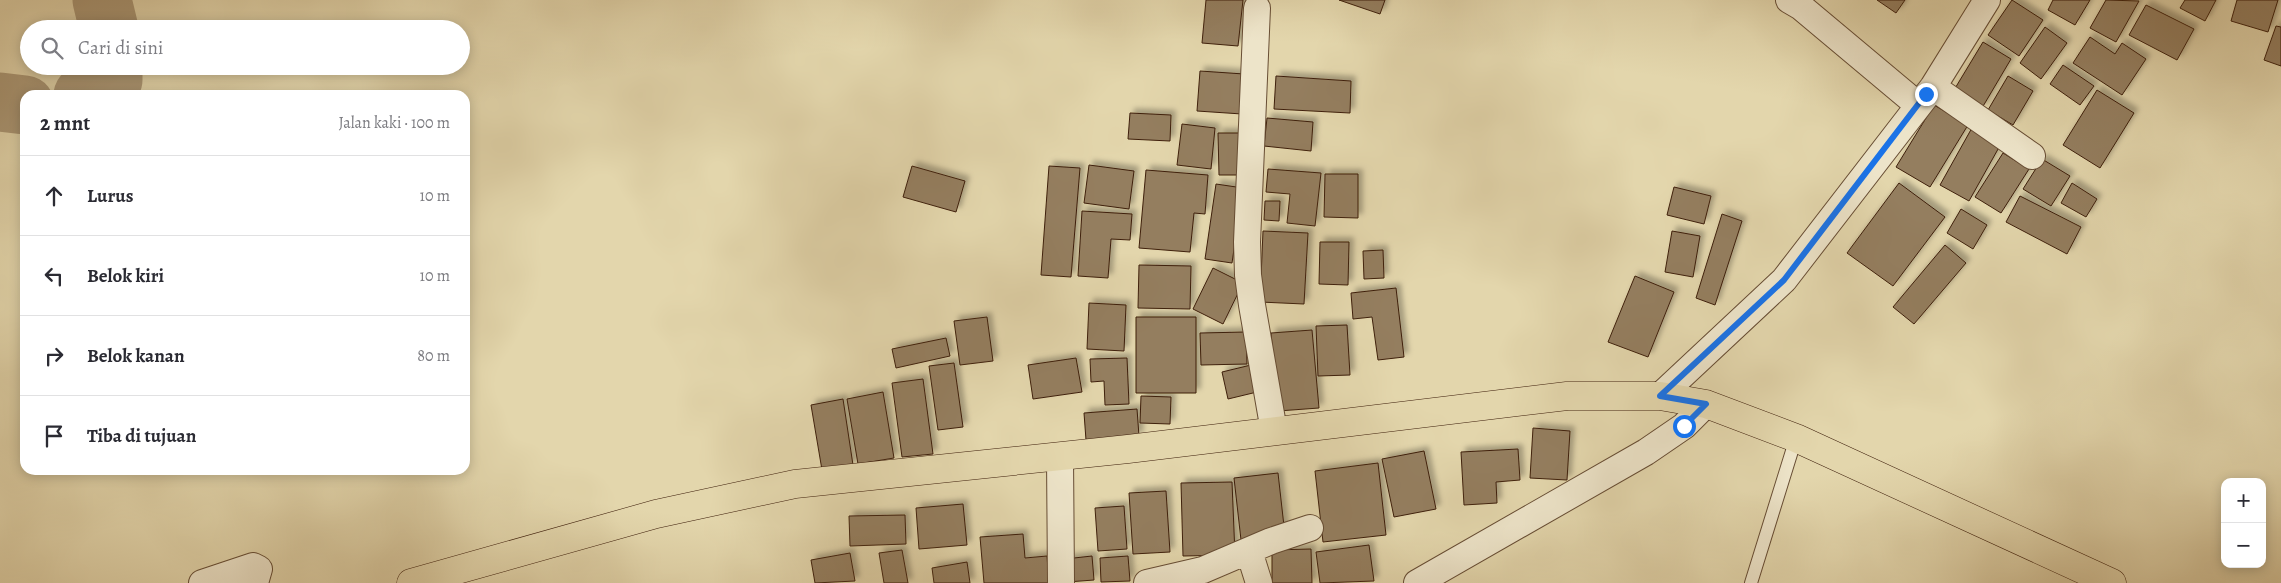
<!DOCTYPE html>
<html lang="id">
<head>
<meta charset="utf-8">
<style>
	body { margin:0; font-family:Alegreya,serif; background:#f2f2f3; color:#2b2b33 }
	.controls { position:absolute; right:15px; bottom:15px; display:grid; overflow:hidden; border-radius:10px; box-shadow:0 2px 12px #0003 }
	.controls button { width:45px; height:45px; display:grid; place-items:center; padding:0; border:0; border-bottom:1px solid #e1e1e2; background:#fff; color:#2b2b33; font:25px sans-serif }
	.stop { position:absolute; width:15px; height:15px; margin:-11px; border:4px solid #1a73e8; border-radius:50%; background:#fff }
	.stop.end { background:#1a73e8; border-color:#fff; box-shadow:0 1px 5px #0008 }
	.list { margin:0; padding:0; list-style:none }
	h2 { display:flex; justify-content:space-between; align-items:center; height:65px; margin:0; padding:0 20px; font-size:21px }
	h2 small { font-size:16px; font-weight:400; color:#7c7c81 }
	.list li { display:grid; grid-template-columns:32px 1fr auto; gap:15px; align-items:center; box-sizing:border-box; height:80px; padding:0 20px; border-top:1px solid #e1e1e2 }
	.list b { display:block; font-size:19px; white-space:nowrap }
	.list em { font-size:16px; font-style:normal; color:#7c7c81 }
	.icon { flex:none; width:28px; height:28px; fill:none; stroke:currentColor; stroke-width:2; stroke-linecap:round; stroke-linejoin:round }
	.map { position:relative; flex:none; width:2281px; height:583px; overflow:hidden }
	.search { position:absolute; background:#fff; box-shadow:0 2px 12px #0003; left:20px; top:20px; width:450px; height:55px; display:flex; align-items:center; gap:12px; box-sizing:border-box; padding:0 18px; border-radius:28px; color:#7c7c81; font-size:19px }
	.panel { position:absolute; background:#fff; box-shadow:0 2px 12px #0003; left:20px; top:90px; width:450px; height:385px; border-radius:15px }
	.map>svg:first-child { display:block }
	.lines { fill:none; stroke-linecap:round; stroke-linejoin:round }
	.river { stroke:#ab9876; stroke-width:59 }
	.building { fill:#947e5f; stroke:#3e1f0c; filter:url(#shadow) }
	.service-casing { stroke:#674d34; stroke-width:14 }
	.minor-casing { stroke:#674d34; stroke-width:28 }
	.primary-casing { stroke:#3e1f0c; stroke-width:29 }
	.service { stroke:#ede4c9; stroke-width:12 }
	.minor { stroke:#ede4c9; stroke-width:26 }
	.primary { stroke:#e3d6ac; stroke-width:28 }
	.route { stroke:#1a73e8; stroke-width:6 }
</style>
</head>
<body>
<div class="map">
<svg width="2281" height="583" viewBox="0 0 2281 583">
	<defs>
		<filter id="shadow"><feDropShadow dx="4.5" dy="-4.5" stdDeviation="2.5" flood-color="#0004"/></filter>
	</defs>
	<rect width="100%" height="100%" fill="#e3d6ac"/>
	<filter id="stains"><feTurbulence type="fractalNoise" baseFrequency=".004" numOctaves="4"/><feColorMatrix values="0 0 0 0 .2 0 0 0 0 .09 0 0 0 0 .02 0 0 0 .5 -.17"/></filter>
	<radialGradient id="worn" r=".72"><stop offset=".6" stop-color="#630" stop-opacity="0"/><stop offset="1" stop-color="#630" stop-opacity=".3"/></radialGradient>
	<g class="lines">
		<!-- river -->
		<path class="river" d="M102,0L109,29
			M83,95L113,80V66
			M0,102L25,105"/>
	</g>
	<!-- building -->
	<path class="building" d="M1206,0H1243L1238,46L1202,43Z
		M1339,0H1385L1380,14Z
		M1877,0H1905L1896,13Z
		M2012,0L2043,20L2019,56L1988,35Z
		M2053,0H2090L2075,25L2048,10Z
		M2106,0L2139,1L2116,42L2090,28Z
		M2185,0H2216L2205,21L2180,8Z
		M2237,0H2278L2268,32L2231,21Z
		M2146,5L2194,29L2177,60L2129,35Z
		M2276,26L2281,27V66L2264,60Z
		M2045,27L2067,43L2041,79L2020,63Z
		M2090,37L2115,54L2122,43L2146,59L2122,95L2073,63Z
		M1983,42L2011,59L1982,108L1954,90Z
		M2063,65L2094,86L2080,105L2050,84Z
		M1200,71L1244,74L1242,114L1197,111Z
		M1276,76L1351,81L1350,113L1274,109Z
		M2008,76L2033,91L2013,125L1988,110Z
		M2097,90L2134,113L2100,168L2063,145Z
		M1934,105L1968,125L1930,187L1896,167Z
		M1130,113L1171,115L1170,141L1128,139Z
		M1267,118L1313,122L1311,151L1264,146Z
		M1182,124L1215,128L1211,169L1177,165Z
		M1973,126L2002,142L1969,201L1940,185Z
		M1218,133H1243L1244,175H1219Z
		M2003,153L2029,169L2001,213L1975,197Z
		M2042,159L2070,176L2051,206L2023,189Z
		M1089,165L1134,171L1129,209L1084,203Z
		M912,166L965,181L956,212L903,197Z
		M1049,166L1080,168L1071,277L1041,275Z
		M1268,169L1321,173L1315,226L1287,223L1290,194L1266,192Z
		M1146,170L1208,175L1205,214L1194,213L1190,252L1139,248Z
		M1325,174H1358V218L1324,217Z
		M1899,183L1945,217L1893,286L1847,253Z
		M2072,183L2097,199L2086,217L2061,203Z
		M1216,184L1243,188L1232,263L1205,259Z
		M1674,187L1711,196L1704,224L1667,215Z
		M2020,196L2081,227L2067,254L2006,222Z
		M1265,201H1280L1279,221L1264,220Z
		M1961,209L1987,225L1973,249L1947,233Z
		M1082,211L1132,214L1130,240L1111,239L1108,278L1078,276Z
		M1722,214L1742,221L1715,305L1696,298Z
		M1263,231L1308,233L1304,304L1260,302Z
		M1672,231L1700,236L1693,277L1665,272Z
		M1320,242H1349L1348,285L1319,284Z
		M1945,245L1966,263L1914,324L1893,307Z
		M1383,250L1384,278L1364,279L1363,251Z
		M1139,265L1191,266L1190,309L1138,308Z
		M1213,268L1243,283L1223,324L1193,309Z
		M1635,276L1674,292L1648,357L1608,342Z
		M1396,288L1404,357L1378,360L1372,317L1353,319L1351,293Z
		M1089,303L1126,305L1124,351L1087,349Z
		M987,317L993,361L960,365L954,321Z
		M1136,317H1196V393H1136Z
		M1347,325L1350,375L1318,376L1316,326Z
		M1312,330L1319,408L1278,411L1271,333Z
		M1246,332L1247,364L1201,365L1200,333Z
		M946,338L950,356L896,368L892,349Z
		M1076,358L1082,392L1033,399L1028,365Z
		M1127,358L1129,404L1105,405L1104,381L1091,382L1090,359Z
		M954,363L963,427L938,430L929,366Z
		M1251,365L1257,392L1228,399L1222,372Z
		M923,379L933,454L902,457L892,383Z
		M883,392L894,458L858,464L847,399Z
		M1141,396L1171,397L1170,424L1140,423Z
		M843,399L853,465L822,470L811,405Z
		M1137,409L1139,436L1086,440L1084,413Z
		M1533,428L1570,431L1567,480L1530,478Z
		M1518,449L1520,480L1496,482L1497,503L1464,505L1461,452Z
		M1424,451L1436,509L1394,517L1382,459Z
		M1378,463L1386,535L1323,542L1315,471Z
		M1278,473L1285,535L1241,540L1234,478Z
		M1232,482L1235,555L1183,556L1181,483Z
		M1166,491L1170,552L1133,554L1129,493Z
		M963,504L967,545L919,549L916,508Z
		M1124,506L1127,549L1098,551L1095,508Z
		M905,515L906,544L850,546L849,516Z
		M1023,534L1025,558L1047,556L1049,583H984L980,537Z
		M1369,545L1374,581L1320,583L1316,552Z
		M1311,549L1312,583H1272V550Z
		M902,550L908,583H884L879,553Z
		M850,553L855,581L815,583L811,560Z
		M1092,556L1094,580L1067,582L1065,559Z
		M1128,556L1130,581L1101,582L1100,558Z
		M967,562L970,583H934L932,568Z"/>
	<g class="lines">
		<defs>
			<path id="service" d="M1751,583L1796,438"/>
			<path id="minor" d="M1789,0L1801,7L1918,105
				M1257,8L1247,242L1248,275L1252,305L1274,431
				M1933,87L2032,156
				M1660,396L1784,280L1933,87L1987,0
				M1060,457L1061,583
				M1249,551L1259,583
				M202,583L253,566L259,569L255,583
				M1147,583L1203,570L1271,541L1310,528
				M1417,583L1646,452L1684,426L1706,404"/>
			<path id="primary" d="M411,583L656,514L795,484L1128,449L1567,396H1660L1706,404L1796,438L2112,583"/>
		</defs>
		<!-- service casing -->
		<use href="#service" class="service-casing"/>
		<!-- minor casing -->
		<use href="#minor" class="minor-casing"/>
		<!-- primary casing -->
		<use href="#primary" class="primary-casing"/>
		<!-- service -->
		<use href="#service" class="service"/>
		<!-- minor -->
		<use href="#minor" class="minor"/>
		<!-- primary -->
		<use href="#primary" class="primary"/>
	</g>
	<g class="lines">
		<!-- route -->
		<path class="route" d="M1684,426L1706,404L1660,396L1784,280L1926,94"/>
	</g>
	<rect width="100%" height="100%" filter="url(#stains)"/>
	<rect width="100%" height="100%" fill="url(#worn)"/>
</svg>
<div class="controls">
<button>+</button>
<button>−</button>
</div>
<div class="stop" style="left:1684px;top:426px"></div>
<div class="stop end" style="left:1926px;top:94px"></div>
<div class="search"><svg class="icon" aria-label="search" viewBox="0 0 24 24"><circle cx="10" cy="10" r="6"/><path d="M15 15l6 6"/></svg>Cari di sini</div>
<section class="panel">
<h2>2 mnt<small>Jalan kaki · 100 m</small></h2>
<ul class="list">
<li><svg class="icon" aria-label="ahead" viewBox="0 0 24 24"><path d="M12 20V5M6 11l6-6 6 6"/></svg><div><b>Lurus</b></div><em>10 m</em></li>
<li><svg class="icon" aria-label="left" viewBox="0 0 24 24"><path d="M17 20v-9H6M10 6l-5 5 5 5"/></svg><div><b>Belok kiri</b></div><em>10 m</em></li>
<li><svg class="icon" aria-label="right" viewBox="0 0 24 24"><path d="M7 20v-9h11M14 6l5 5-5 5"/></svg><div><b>Belok kanan</b></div><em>80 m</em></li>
<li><svg class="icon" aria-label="arrive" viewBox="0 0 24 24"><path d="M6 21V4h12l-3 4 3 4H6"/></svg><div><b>Tiba di tujuan</b></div></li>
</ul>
</section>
</div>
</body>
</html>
